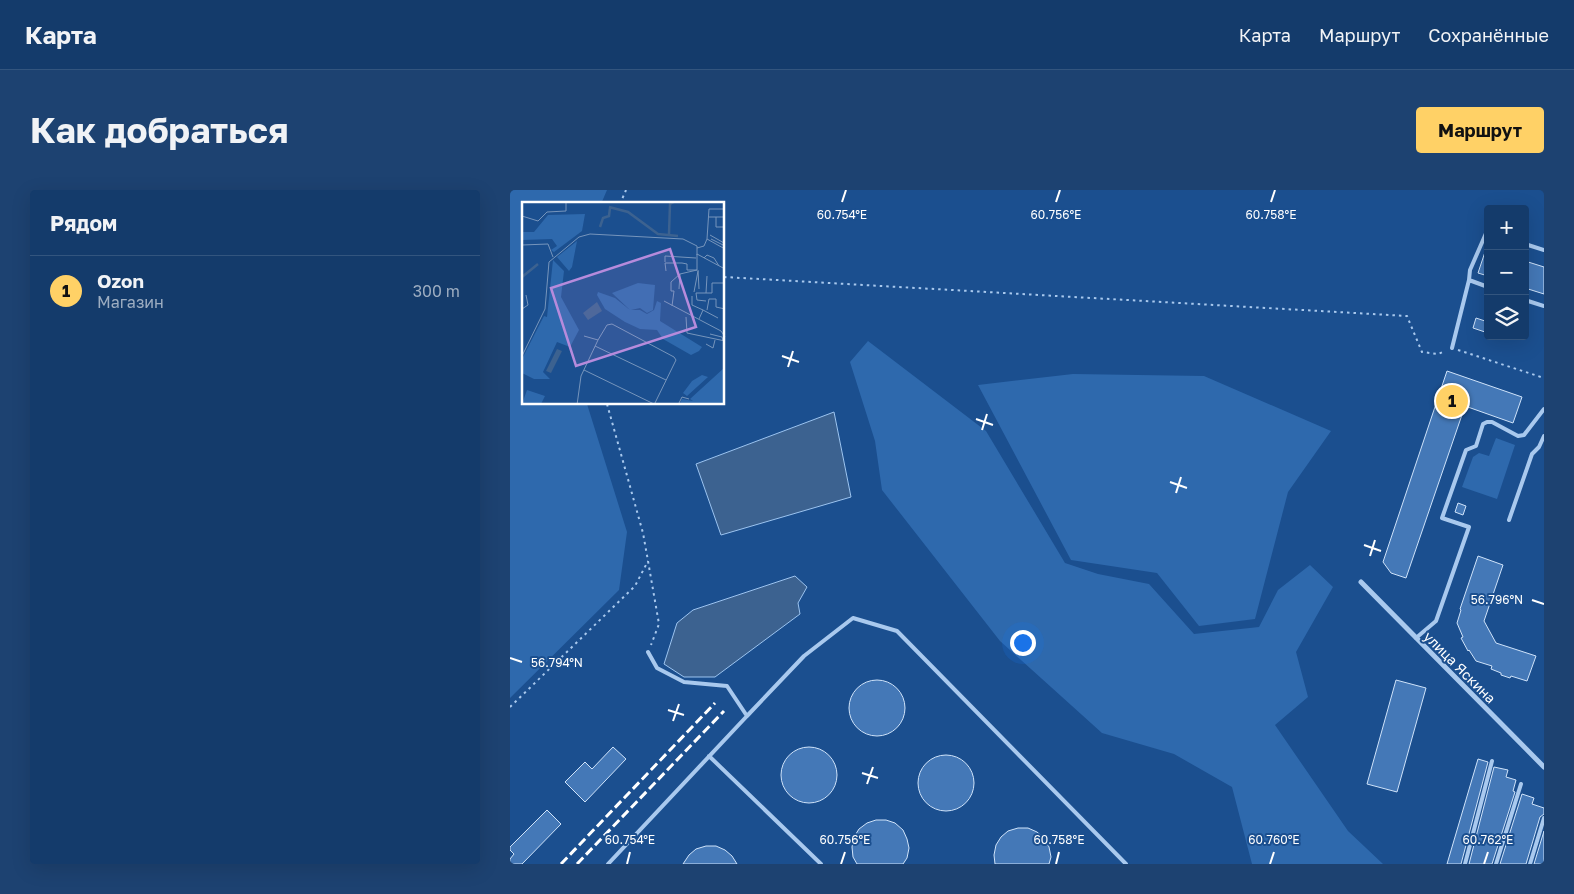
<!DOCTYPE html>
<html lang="ru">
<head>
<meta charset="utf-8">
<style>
	body { margin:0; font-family:"Golos Text",sans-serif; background:#1d4271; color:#f1f3f6 }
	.controls { position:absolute; right:15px; top:15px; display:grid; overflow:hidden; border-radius:5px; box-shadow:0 5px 20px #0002 }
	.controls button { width:45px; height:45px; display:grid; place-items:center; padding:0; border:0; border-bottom:1px solid #33557e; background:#143b6b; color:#f1f3f6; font:25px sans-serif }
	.you { position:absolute; left:512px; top:452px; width:18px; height:18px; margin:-12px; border:4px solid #fff; border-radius:50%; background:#1a73e8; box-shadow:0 0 0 8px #1a73e833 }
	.badge { display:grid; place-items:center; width:32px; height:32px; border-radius:50%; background:#ffd166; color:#111; font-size:16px; font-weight:700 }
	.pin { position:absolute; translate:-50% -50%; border:2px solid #fff; box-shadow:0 1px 5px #0006 }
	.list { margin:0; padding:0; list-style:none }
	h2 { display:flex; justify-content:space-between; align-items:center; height:65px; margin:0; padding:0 20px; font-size:21px }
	h2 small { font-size:16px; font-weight:400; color:#9dadc1 }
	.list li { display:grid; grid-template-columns:32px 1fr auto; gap:15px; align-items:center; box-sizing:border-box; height:70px; padding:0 20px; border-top:1px solid #33557e }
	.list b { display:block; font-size:19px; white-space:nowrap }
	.list p { margin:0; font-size:16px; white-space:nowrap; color:#9dadc1 }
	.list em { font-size:16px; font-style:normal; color:#9dadc1 }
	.icon { flex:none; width:28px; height:28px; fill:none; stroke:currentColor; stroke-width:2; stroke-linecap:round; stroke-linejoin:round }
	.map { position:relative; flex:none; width:1034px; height:674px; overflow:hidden; border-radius:5px }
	header { display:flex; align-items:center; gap:30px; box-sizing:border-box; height:70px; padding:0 25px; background:#143b6b; border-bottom:1px solid #33557e }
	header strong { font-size:24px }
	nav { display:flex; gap:28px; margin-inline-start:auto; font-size:18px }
	.intro { display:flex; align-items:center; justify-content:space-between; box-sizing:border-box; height:120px; padding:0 30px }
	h1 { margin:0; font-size:35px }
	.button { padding:12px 22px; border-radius:5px; background:#ffd166; color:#111; font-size:18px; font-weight:700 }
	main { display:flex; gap:30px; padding:0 30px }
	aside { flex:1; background:#143b6b; border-radius:5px; box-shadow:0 5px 20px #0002 }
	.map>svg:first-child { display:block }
	.green { fill:#2e69ad }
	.water { fill:#3c6290; stroke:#9cc4f0 }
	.building { fill:#4478b7; stroke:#cfe3fa }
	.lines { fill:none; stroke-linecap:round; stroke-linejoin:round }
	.path { stroke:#a9c9ee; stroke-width:2; stroke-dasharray:2.5 4; stroke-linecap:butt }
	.lane { stroke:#a9c9ee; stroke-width:4 }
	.street { stroke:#a9c9ee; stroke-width:5 }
	.rail { stroke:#fff; stroke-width:3; stroke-dasharray:9 4; stroke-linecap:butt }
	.ticks { fill:none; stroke:#fff; stroke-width:2 }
	.labels { text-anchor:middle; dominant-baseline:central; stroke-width:4; stroke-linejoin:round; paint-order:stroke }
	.street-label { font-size:14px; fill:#fff; stroke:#1b4f8f }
	.inset-river { fill:none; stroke:#3c6290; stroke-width:2.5 }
	.inset-road { fill:none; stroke:#7695bc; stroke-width:1 }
	.view { fill:#b68bdc; fill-opacity:0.15; stroke:#b68bdc; stroke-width:2.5 }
	.inset-edge { fill:none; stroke:#fff; stroke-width:2.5 }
	.ticks-label { font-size:12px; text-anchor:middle; fill:#fff; stroke:#1b4f8f; stroke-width:4; stroke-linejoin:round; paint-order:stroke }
</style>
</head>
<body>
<header>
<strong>Карта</strong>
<nav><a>Карта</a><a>Маршрут</a><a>Сохранённые</a></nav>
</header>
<div class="intro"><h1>Как добраться</h1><a class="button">Маршрут</a></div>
<main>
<aside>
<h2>Рядом<small></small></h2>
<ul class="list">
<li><span class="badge">1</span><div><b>Ozon</b><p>Магазин</p></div><em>300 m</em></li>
</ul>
</aside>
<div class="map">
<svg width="1034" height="674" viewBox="0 0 1034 674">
	<rect width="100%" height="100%" fill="#1b4f8f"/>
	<!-- green -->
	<path class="green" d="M0,0H97L91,14H14V214H77L117,342L109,400L0,508Z
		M358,151L476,241L555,373L588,384L639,394L684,444L749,437L768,400L800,375L823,397L786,462L798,507L765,535L838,641L873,674H742L722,597L664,564L592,543L490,451L372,300L365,251L340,172Z
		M563,184L694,186L821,241L778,302L745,429L689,436L647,383L561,370L468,195Z
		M986,248L1005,255L987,309L952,297L963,267L969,263L979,266Z"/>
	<!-- water -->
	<path class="water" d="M324,222L341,307L211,345L186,274Z
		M285,386L297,397L288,413L290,424L205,487H174L154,474L167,433L183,420Z"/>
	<!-- building -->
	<path class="building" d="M976,59H978V86L968,83Z
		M1015,71L1034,77V104L1015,98Z
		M966,128L978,132V143L963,138Z
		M937,181L1012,207L1003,233L955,216L896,388L881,383L873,372Z
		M948,313L956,316L953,325L945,322Z
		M968,366L993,375L974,431L986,453L1026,466L1017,491L1001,486L1000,488L991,485V483L981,479L982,476L966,471L959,460L958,461L951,448L953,447L947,433L951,420L950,419Z
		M339 518a28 28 0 1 1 56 0a28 28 0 1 1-56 0Z
		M886,490L916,498L887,602L857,594Z
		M271 585a28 28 0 1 1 56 0a28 28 0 1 1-56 0Z
		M103,557L116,569L75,612L55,592L75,572L82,579Z
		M408 593a28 28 0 1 1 56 0a28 28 0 1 1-56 0Z
		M968,569L978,572L951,674H937Z
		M984,577L998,580L996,587L1006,590L1003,601L1005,602L982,674H959Z
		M1012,604L1024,608L1022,614L1034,618V624L1030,627L1016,674H990Z
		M37,620L51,634L12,674H0V669L4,664L0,660V657Z
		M366,630H376L385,633L393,640L397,649L399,658L397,668L393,674H347L343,667L342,657L344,647L349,639L357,633Z
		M508,638H518L527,642L534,648L539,657L541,667L539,674H485L484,665L486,655L491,647L498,641Z
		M1034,641V674H1024Z
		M196,656H206L215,660L222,666L227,674H173L179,665L186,659Z"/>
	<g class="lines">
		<!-- path -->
		<path class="path" d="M110,14L116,0
			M214,87L897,126L912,162L928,164L935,161
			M948,160L1034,188
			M97,214L133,343L138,371L149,434L141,455
			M0,517L125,396L138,371"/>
		<!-- lane -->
		<path class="lane" d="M1015,54L1034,60
			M959,90L960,80L977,41L978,42
			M1015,110L1034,116
			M942,158L959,90L978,97
			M999,330L1022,264L1029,257L1034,246
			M906,448L926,431L959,337L932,328L956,260L966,256L973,234L977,232H982L1008,246L1014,245L1034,219
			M237,526L294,466L343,428L387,441L616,674
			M199,566L311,674
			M98,674L237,526L217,496L174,492L147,478L138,462
			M955,674L982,571
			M986,674L1011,594
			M1020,674L1034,628"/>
		<!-- street -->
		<path class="street" d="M851,392L1034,577"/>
		<!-- rail -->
		<path class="rail" d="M51,674L205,513
			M67,674L214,521"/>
	</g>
	<!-- ticks -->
	<path class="ticks" d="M332,12L336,0M546,12L550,0M761,12L765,0M272,166L289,172M278,177L283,161M466,229L483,235M472,240L477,224M660,292L677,298M666,303L671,287M854,355L871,361M860,366L865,350M1022,410L1034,414M0,468L12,472M158,520L174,525M163,531L169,514M352,583L368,588M357,594L363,577M117,674L120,662M331,674L335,662M546,674L549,662M760,674L764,662M974,674L978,662"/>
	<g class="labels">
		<!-- street labels -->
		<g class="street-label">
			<text transform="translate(950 477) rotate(45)">улица Яскина</text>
		</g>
	</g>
	<!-- overview -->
	<g transform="translate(12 12)">
		<rect width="202" height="202" fill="#1b4f8f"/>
		<path d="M63,12L60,29L32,50L29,48L35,44L30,37L0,38V30H12L26,13ZM55,39L50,65L47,69L35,55ZM31,58L42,69L39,95L57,128L48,145L35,140L21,170L28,177H12L0,171V157L22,114L25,115ZM116,81L133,83L131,108L125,111L118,106L109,108H118L125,112L132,108L135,99L139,101L138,119L180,145L177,149L169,153L141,137L135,128L118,127L103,120L83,107L75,93L76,90L93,96L108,108L90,91ZM202,166V202L157,203L160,197L171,199L168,197ZM180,173L186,175L165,194L161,191L170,179ZM5,188L23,194L19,202H0Z" fill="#2e69ad"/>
		<path d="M75,100L80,109L66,118L61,111ZM35,147L40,149L29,171L24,169Z" fill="#3c6290"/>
		<path class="inset-river" d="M87,5L106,10L136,32L156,34M78,25L81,16L87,14L88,6M147,32L148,2L152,0M0,75L16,62"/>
		<path class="inset-road" d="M0,14L16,19L25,10L44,9V0M187,15H203M194,15V25H203M188,33L202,41L201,43L189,37M185,37L187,7H203M0,43L26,42L31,55M175,46L182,44L185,37L203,47M182,56L185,53L192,56L197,64M143,60V54L174,56M176,68L177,87M144,69L143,61H160L165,62V68H175V52L203,67M157,87L158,72L175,68M172,90L176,69M184,91L185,74M170,94V103L181,108M142,99L199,129L203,135M184,99L175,98L174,91H190V81H203M150,104L152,89H149V80L158,72M0,107L6,103L4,93M185,108L187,97H194V105L203,107M164,115L165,131L203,139M177,117L181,108L196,116M188,132L200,135L201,139M76,138L85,123L90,122L152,155L154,158L132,203M184,142L191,146L193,138M73,144L144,178M0,154L23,107L27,60L57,35L68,32L161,37L175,44V53M62,168L132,202M55,203L59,174L76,138L62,134M156,203L160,195L167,197"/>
		<path class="view" d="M148,47L174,125L54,164L29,86Z"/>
		<rect width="202" height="202" class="inset-edge"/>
	</g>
	<g class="ticks-label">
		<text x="332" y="29">60.754°E</text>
		<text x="546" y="29">60.756°E</text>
		<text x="761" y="29">60.758°E</text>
		<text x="987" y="414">56.796°N</text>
		<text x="47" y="477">56.794°N</text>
		<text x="120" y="654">60.754°E</text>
		<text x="335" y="654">60.756°E</text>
		<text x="549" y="654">60.758°E</text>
		<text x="764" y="654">60.760°E</text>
		<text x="978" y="654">60.762°E</text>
	</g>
</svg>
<div class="controls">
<button>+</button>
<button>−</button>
<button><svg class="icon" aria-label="layers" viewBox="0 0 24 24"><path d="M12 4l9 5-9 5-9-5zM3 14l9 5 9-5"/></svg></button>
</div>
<div class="you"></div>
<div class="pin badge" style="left:942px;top:211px">1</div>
</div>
</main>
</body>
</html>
